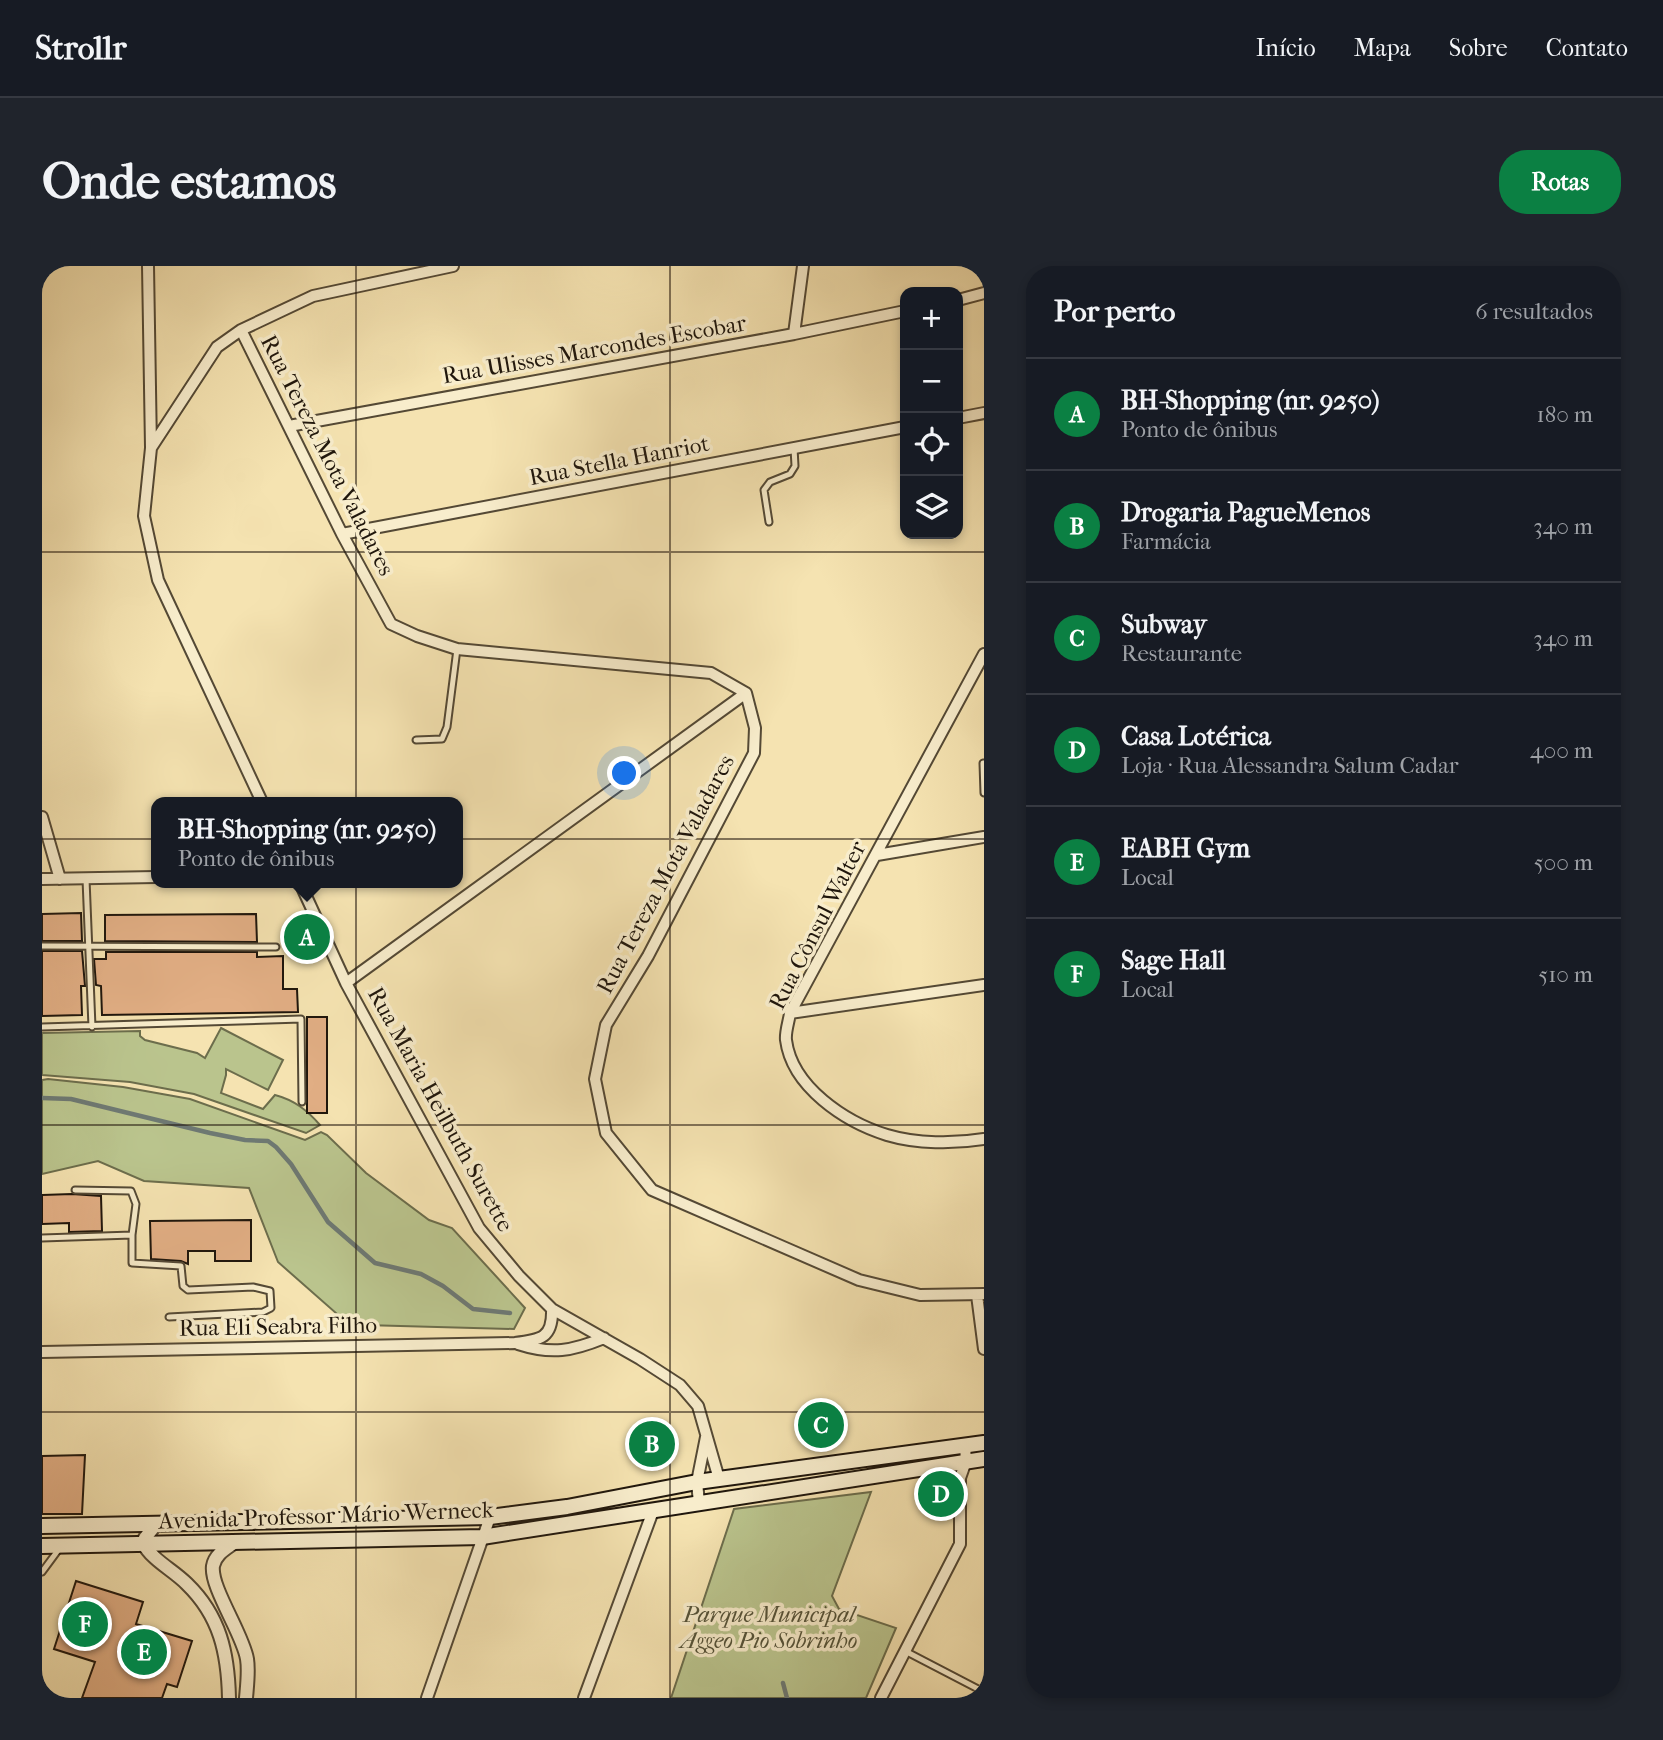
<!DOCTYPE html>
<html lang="pt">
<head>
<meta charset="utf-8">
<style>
  :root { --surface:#171b24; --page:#20242c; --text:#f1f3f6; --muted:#9ea1a6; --line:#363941; --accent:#0b8043 }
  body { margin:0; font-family:"IM FELL French Canon",serif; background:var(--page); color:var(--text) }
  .controls { position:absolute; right:21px; top:21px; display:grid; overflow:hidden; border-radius:14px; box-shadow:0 4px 10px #0003 }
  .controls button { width:63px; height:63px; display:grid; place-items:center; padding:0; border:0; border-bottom:2px solid var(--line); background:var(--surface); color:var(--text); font:35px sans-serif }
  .you { position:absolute; left:583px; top:508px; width:24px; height:24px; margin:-18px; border:5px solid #fff; border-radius:50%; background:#1a73e8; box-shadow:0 0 0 10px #1a73e833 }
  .badge { display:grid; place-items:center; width:46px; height:46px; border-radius:50%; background:var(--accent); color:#fff; font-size:23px; font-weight:700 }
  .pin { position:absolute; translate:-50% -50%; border:4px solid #fff; box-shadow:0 2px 7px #0006 }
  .popup { position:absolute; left:109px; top:531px; width:312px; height:91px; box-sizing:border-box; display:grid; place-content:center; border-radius:14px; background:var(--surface); filter:drop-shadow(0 2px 5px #0005); font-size:23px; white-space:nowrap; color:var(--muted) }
  .popup b { font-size:26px; color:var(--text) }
  .popup::after { content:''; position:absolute; left:50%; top:100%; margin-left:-14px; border:14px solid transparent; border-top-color:var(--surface) }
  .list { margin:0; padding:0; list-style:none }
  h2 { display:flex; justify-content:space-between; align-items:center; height:91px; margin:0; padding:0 28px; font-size:30px }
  h2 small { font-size:23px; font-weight:400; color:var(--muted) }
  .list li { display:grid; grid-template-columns:46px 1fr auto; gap:21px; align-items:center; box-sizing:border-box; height:112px; padding:0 28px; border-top:2px solid var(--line) }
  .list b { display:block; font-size:26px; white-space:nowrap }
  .list p { margin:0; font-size:23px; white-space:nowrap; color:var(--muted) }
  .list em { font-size:23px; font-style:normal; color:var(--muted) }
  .icon { flex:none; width:38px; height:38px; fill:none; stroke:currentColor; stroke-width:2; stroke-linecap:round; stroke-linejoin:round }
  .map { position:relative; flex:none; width:942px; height:1432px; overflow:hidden; border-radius:28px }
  header { display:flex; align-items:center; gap:42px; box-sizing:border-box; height:98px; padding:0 35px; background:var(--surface); border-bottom:2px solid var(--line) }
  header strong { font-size:33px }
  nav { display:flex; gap:38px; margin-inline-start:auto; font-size:24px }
  .intro { display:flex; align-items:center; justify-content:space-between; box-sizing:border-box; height:168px; padding:0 42px }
  h1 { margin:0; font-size:49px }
  .button { padding:18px 32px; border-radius:28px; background:var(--accent); color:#fff; font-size:24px; font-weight:700 }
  main { display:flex; gap:42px; padding:0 42px }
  aside { flex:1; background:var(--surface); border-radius:28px; box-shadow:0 4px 10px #0003 }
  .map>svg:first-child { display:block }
  .green { fill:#bac48d; stroke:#6c6d4c; stroke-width:2 }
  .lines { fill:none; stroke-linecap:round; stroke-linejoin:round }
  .stream { stroke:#6e7973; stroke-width:4.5 }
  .building { fill:#e1ae84; stroke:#1f160c; stroke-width:2 }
  .service-casing { stroke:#544935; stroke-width:9 }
  .minor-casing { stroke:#544935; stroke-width:14 }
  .tertiary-casing { stroke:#544935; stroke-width:16 }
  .secondary-casing { stroke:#1f160c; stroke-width:18 }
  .service { stroke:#f8edcc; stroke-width:5 }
  .minor { stroke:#f8edcc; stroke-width:10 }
  .tertiary { stroke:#f8edcc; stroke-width:12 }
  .secondary { stroke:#f8edcc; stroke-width:14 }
  .grid { fill:none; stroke:#1f160c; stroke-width:2; stroke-opacity:0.55 }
  .labels { text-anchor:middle; stroke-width:7; stroke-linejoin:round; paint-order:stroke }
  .street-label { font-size:23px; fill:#1f160c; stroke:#f8edcc }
  .park-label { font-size:23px; font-style:italic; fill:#555339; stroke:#f8edcc }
</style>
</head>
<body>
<header>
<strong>Strollr</strong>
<nav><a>Início</a><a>Mapa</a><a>Sobre</a><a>Contato</a></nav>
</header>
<div class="intro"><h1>Onde estamos</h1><a class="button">Rotas</a></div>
<main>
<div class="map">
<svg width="942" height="1432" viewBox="0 0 942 1432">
  <rect width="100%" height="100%" fill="#f5e3b1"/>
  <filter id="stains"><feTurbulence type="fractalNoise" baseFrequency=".00286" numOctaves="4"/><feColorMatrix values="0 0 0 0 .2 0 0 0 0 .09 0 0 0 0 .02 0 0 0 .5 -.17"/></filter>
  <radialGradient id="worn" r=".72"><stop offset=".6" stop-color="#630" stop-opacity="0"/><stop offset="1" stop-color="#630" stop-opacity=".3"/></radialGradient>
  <path class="green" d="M179,762L241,794L226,824L184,803V809L179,827L221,843L233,829C252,834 265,844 278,859L264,867L152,828L88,816L0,809V767L98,765V770L103,774L155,787L163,792Z
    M6,813L81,821L148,833L263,874L279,866L285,869L324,907L387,954L410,962L483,1042L472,1063L322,1059L295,1048L236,996L207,922L102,915L56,895L0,908V814Z
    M829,1226L790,1330L797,1343L854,1362L824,1432H629L692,1243Z"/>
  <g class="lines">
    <path class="stream" d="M0,832L29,833L168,867L203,874L226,875L234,881L249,898L286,956L333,997L379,1008L401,1020L431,1043L468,1047
      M741,1417L745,1432"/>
  </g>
  <path class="building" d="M39,647L40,675H0V648Z
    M214,648L215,676L63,675V649Z
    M0,685H40L43,720H39L40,749L0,750Z
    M64,686H215V691L241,690V723H255L256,746L60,749L59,720L54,719L52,693H64Z
    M265,751H285V847H265Z
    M30,928L59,930L60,965L27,966V957L0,958V929Z
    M209,954V995H173V985H146V998L139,995L109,993L108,955Z
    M43,1189L40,1248H0V1190Z
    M34,1315L101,1336L94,1358L150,1375L135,1421L125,1418L120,1432H40L53,1396L12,1383Z"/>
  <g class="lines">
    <g class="service-casing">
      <path id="service" d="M727,256L722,224L728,216L748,208L753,200L752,182
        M374,474L400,473L405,461L415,383
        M941,497L942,527
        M44,613L50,761
        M0,680L234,681
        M0,761L259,753L260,836
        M90,969V997L139,1000L141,1020L146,1024L211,1021L228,1025L229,1042L221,1046L127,1051
        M0,972L90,969L94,938L89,925L33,924
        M0,1306L17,1283
        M863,1385L942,1426"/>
    </g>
    <g class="minor-casing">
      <path id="minor" d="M106,0L109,182
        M916,34L942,27
        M199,64L300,268L349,358L375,370L415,383L669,407L704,427L713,462L712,487L606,690L564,759L553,813L564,867L610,924L817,1014L878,1029L942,1028
        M752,68L761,0
        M916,152L942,147
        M247,160L752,68L863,45
        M300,268L863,161
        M942,388L748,747C747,755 743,766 744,774C750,821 803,856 845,869C875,878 912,878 942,873
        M220,536L116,314L102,250L109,182L175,81L199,64L271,30L411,0
        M0,551L18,613
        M835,589L942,571
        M0,613L114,611
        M258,617L304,717L437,962L477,1010L510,1043L598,1093L638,1119L656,1140L677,1213
        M304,717L704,427
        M748,747L942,719
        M935,1029L942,1083
        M476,1078C510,1089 530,1085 562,1072
        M0,1086L473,1077C499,1074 511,1072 510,1043
        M657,1237L655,1216L664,1171
        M385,1432L448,1251
        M542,1432L611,1245
        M839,1432L918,1278V1212L924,1195L923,1180"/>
    </g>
    <g class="tertiary-casing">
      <path id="tertiary" d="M115,1257L103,1272L101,1277C111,1295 130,1303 145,1318C178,1350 186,1387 187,1432
        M193,1276C185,1282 173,1288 171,1300C168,1321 201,1368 205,1393C207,1405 205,1420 204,1432"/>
    </g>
    <g class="secondary-casing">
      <path id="secondary" d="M0,1260L448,1251L525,1241L655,1216L942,1177
        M0,1280L440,1271L942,1193"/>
    </g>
    <use href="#service" class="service"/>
    <use href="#minor" class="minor"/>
    <use href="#tertiary" class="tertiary"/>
    <use href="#secondary" class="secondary"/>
  </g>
  <path class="grid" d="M314,0V1432M628,0V1432M0,286H942M0,573H942M0,859H942M0,1146H942"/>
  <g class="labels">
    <g class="street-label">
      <text transform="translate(552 83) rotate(-10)" y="8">Rua Ulisses Marcondes Escobar</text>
      <text transform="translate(286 189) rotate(63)" y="8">Rua Tereza Mota Valadares</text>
      <text transform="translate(577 194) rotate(-11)" y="8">Rua Stella Hanriot</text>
      <text transform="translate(623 608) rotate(-62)" y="8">Rua Tereza Mota Valadares</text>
      <text transform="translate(775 659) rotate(-63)" y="8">Rua Cônsul Walter</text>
      <text transform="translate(399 843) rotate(61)" y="8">Rua Maria Heilbuth Surette</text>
      <text transform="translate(236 1060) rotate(-1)" y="8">Rua Eli Seabra Filho</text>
      <text transform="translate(284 1249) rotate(-2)" y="8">Avenida Professor Mário Werneck</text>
    </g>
    <g class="park-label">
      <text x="727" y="1356">Parque Municipal<tspan x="727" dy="26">Aggeo Pio Sobrinho</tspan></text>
    </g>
  </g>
  <rect width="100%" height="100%" filter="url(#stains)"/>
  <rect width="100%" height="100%" fill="url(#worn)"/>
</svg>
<div class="controls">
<button>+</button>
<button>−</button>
<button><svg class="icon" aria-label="locate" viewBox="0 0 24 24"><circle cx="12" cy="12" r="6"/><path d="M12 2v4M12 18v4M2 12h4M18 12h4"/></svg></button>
<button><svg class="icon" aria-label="layers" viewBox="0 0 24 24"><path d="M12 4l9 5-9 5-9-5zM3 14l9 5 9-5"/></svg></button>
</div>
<div class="you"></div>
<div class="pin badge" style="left:265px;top:671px">A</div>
<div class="popup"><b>BH-Shopping (nr. 9250)</b>Ponto de ônibus</div>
<div class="pin badge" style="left:610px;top:1178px">B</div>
<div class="pin badge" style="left:779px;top:1159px">C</div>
<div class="pin badge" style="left:899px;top:1228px">D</div>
<div class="pin badge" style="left:102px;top:1386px">E</div>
<div class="pin badge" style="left:43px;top:1358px">F</div>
</div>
<aside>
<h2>Por perto<small>6 resultados</small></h2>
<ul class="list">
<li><span class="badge">A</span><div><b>BH-Shopping (nr. 9250)</b><p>Ponto de ônibus</p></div><em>180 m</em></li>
<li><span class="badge">B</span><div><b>Drogaria PagueMenos</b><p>Farmácia</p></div><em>340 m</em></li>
<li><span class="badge">C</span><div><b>Subway</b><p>Restaurante</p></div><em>340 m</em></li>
<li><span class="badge">D</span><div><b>Casa Lotérica</b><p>Loja · Rua Alessandra Salum Cadar</p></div><em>400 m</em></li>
<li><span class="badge">E</span><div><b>EABH Gym</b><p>Local</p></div><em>500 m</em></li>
<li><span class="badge">F</span><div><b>Sage Hall</b><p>Local</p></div><em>510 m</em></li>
</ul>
</aside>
</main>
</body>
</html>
